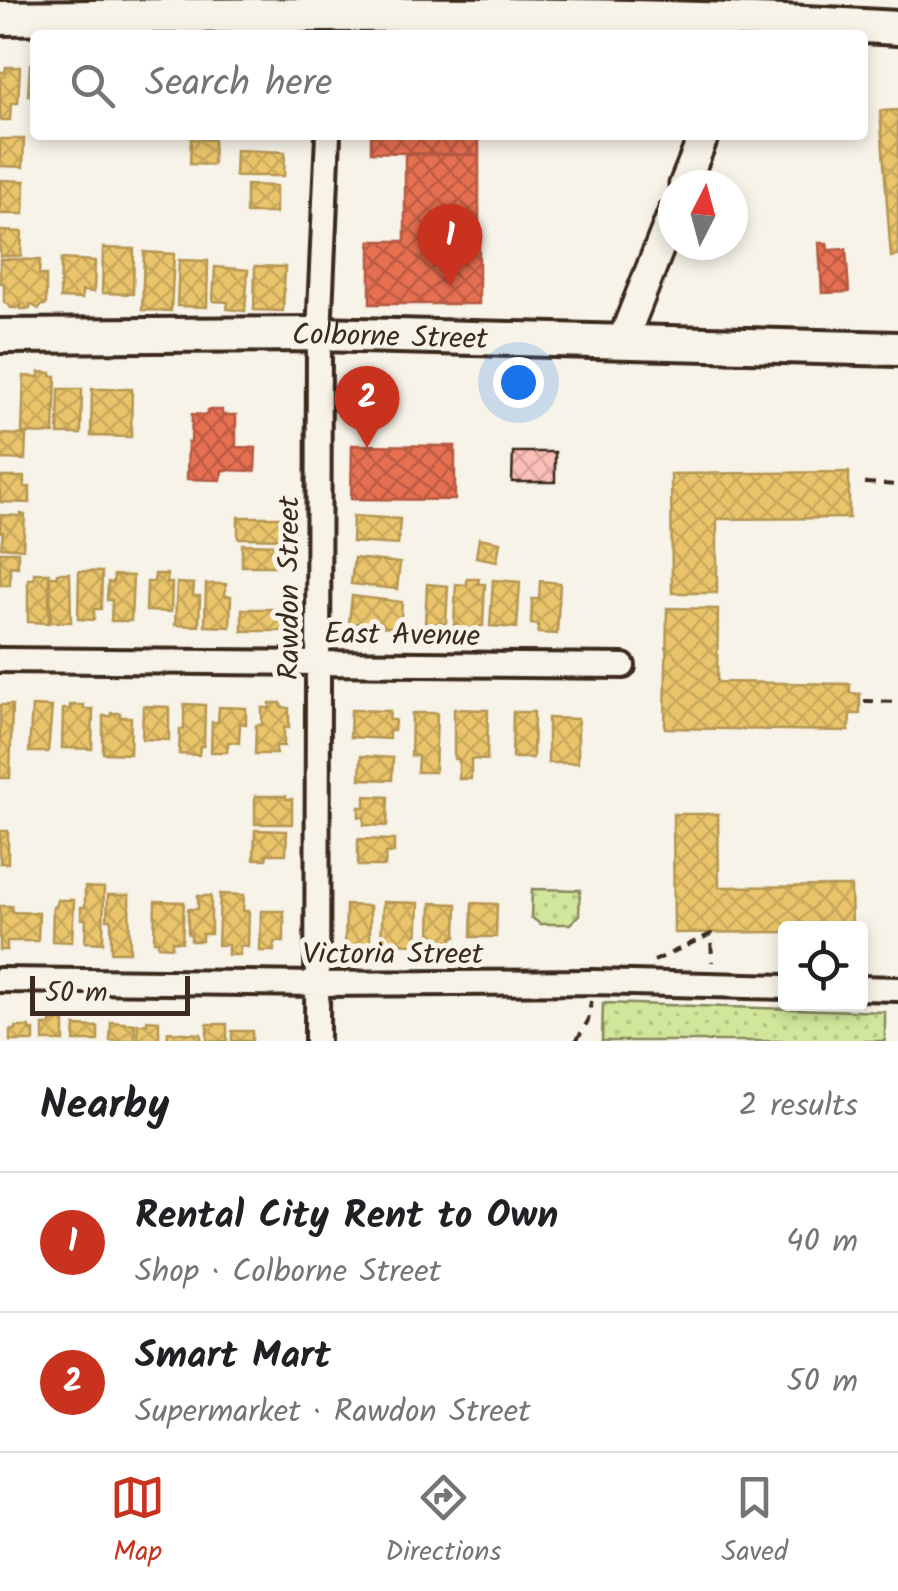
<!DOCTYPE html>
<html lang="en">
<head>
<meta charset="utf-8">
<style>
  :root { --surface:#fff; --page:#f2f2f2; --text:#202124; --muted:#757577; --line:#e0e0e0; --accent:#c8321e }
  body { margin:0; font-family:Kalam,sans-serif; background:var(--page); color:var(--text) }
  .controls { position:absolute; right:30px; bottom:30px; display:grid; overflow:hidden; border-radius:10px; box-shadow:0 5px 15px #0003 }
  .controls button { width:90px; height:90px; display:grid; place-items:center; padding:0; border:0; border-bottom:2px solid var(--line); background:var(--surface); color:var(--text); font:50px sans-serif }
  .compass { position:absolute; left:658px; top:170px; width:90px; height:90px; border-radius:50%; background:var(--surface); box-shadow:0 5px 15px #0003; rotate:6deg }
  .scale { position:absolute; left:30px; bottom:25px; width:160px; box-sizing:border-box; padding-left:10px; border:5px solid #3b2a1e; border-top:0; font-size:28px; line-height:35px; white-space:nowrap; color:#3b2a1e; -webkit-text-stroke:8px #f7f3e8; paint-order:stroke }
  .you { position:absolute; left:518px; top:382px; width:35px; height:35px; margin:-25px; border:8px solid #fff; border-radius:50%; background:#1a73e8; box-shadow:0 0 0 15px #1a73e833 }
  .badge { display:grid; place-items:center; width:65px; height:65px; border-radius:50%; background:var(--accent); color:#fff; font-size:32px; font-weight:700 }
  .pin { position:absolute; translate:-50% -82px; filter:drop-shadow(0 2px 5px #0008) }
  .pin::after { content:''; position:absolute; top:52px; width:35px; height:30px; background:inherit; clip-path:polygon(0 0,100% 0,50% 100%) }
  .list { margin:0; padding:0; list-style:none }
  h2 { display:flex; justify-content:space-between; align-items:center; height:130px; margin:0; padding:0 40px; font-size:42px }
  h2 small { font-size:32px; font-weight:400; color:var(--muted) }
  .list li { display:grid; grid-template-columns:65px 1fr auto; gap:30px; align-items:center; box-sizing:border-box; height:140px; padding:0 40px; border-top:2px solid var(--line) }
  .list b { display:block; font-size:38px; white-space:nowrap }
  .list p { margin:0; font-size:32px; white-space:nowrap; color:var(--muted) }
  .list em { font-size:32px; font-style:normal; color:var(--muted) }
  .icon { flex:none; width:55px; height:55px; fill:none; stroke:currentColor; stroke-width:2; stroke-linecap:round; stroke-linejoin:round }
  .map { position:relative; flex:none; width:898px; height:1041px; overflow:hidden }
  .search { position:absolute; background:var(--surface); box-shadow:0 5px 15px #0003; left:30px; right:30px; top:30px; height:110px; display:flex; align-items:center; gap:25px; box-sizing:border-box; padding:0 35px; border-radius:10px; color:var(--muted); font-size:38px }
  .sheet { height:410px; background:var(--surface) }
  nav { display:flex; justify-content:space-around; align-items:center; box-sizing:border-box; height:140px; border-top:2px solid var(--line); background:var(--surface); font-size:28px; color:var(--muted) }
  nav a { display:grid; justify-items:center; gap:5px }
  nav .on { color:var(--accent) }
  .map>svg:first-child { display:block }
  .park { fill:url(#park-dots); stroke:#86885c; stroke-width:2.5 }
  .homes { fill:url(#homes-cross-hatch); stroke:#b59653; stroke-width:2.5 }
  .shops { fill:url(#shops-cross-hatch); stroke:#b35a42; stroke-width:2.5 }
  .building { fill:url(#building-cross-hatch); stroke:#3b2a1e; stroke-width:2.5 }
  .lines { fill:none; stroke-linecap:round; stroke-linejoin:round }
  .minor-casing { stroke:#3b2a1e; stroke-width:30 }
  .tertiary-casing { stroke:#3b2a1e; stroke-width:35 }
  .secondary-casing { stroke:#3b2a1e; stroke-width:40 }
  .path { stroke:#3b2a1e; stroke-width:4; stroke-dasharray:10 8; stroke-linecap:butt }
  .minor { stroke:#f7f3e8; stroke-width:22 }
  .tertiary { stroke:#f7f3e8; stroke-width:28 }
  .secondary { stroke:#f7f3e8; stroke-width:32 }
  .labels { text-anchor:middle; stroke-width:10; stroke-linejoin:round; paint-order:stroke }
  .street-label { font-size:30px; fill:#3b2a1e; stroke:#f7f3e8 }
</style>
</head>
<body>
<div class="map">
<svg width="898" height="1041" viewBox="0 0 898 1041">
  <defs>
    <pattern id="park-dots" width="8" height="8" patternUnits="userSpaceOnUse" patternTransform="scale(2.5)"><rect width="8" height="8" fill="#d1e69b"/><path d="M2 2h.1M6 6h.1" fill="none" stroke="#b4c585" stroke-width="1.8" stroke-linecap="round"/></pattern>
    <pattern id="homes-cross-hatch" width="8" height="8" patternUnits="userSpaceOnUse" patternTransform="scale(2.5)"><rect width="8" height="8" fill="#e9c46a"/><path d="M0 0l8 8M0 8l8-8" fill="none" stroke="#c9a95b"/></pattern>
    <pattern id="shops-cross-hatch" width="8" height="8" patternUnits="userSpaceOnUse" patternTransform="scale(2.5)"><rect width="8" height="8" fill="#e76f51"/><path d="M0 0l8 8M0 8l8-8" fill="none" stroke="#bc5b43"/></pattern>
    <pattern id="building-cross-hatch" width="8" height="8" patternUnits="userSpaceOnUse" patternTransform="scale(2.5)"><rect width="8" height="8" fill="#fbbfb9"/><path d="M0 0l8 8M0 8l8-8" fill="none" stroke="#d8a49f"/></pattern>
  </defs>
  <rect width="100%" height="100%" fill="#f7f3e8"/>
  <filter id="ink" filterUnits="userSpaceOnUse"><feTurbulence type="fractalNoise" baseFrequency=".01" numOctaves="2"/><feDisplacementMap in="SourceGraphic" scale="20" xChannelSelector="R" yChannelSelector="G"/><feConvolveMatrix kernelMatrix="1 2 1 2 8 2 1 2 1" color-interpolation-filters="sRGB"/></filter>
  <g filter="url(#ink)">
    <path class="park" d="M532,889L580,890L579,915L570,924H540L531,917Z
      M603,1003L885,1012V1041H602Z"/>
    <path class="homes" d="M30,64H35V95H28Z
      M6,67H20L18,103H11L10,120H0V72H5Z
      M898,110V256L891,257L880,111Z
      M0,139H24L23,167L0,166Z
      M191,139L214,140L213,165L190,164Z
      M236,150L285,152L284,176H235Z
      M0,180L25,181L24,214H0Z
      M246,185L276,186V213H246Z
      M0,231L22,232L21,256H0Z
      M103,248L134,249L133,294L102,293Z
      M144,252L174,254L171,311L142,310Z
      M0,259L40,260L39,275H46V305H42L39,309L30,304V309H21V305L17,308H11L8,304L4,303V283H0Z
      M61,259L95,261L94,292L82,291V299L60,298Z
      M179,260L208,261L207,307L177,306Z
      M255,266L285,267L283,311L254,310Z
      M215,267L248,270L245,311L227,309L228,302L213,301Z
      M39,372L51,373V376H56L54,434L22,433L24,376L39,377Z
      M59,389H82L81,434H58Z
      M92,389H132L131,437L91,436Z
      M0,434L26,435L25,460L2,459Z
      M849,472V518L717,519V593H672L671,474Z
      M0,477H24V487H30V503L0,502Z
      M21,514L25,515L23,549L1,547L3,532H0V515L21,516Z
      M353,516L400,519L398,545L352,542Z
      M238,517H288V539L238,538Z
      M479,538L500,542L497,561L476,557Z
      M242,544L289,545V566H242Z
      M0,552H18V567L10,566V585H0Z
      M354,558L400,563L397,589L351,584Z
      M79,571L102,572L101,609H94V620L78,619Z
      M34,573H49V623L28,622V579H34Z
      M57,573H70L71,622H51L50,576H57Z
      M155,574H167V583H172L171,612L146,611L147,582H154Z
      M114,575L133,576L131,621H111L112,600H107L108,582L113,583Z
      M467,579H479L478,584H485L483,626H480L479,632L457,631L458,625H454L456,584L467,585Z
      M493,580L520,582L517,628L490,626Z
      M540,581L560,583L557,634L538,633V625L531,624L532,599H539Z
      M177,583L194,584L193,596H200L199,626L175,625Z
      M206,584H226L225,596H231L230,627L205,626Z
      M427,584L448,586L446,624L425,623Z
      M352,596L402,602L400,628L349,623Z
      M667,608L718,609L717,682L850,684V693L860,694V714H850L849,731L665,728Z
      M242,609H289V631H242Z
      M270,703H281V707L289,708V728H284V746H276V754H255L256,725H262V708H270Z
      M184,704L205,705L204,746H200L199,755L179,754L180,729H184Z
      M0,705H12L10,778H0Z
      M70,705H84V709H93L92,749L62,748L63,709H70Z
      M32,706L52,707L48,752H29Z
      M143,706L169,707V740L142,739Z
      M219,707L246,708V724L240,723L239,743L228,742L227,752H211L212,722H218Z
      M454,709L488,710L487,760L471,759V779H459V759H454Z
      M351,710L390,711L389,720H395L394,731H389V739L350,737Z
      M513,712H534L533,758H512Z
      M111,713H120V717H131L130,754L103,753V716H111Z
      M412,713H437L435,772H417L418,756H411Z
      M548,718L578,719V763H548Z
      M361,756L393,758L392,780L360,779Z
      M255,796H286V799H292V824H255Z
      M365,796L388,797L387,826L364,825V817H359V807H365Z
      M673,814H718L719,887L851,886L852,928H786V932L674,933Z
      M255,830L287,831L286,854H267L266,859H254Z
      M0,831H8V863H0Z
      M358,839L394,840V853H386L385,866H358Z
      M85,887L104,888L103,943L85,942L86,919H81V907H85Z
      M220,894L244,895L243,911H249L248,947L240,946V955H228V945H218Z
      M108,895H129L130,952H111V919H107Z
      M198,896H211V934H202V941H191V934H188V909H198Z
      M57,900H74L72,942L52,941L53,907H56Z
      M155,901L184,902L182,942L172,941V947L158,946V941H154Z
      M383,902L419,903L417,944L381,943Z
      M431,903L457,904L456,937H452V941H437L438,937L430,936Z
      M472,903L497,904L496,937H471Z
      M346,905L370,906V946H345Z
      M0,906H12V912L39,913L38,941H7V950H0Z
      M261,911H284V942H274V951H260Z
      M147,1020L159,1021V1041H138V1024H147Z
      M51,1021H64V1041H43V1025H51Z
      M111,1022L135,1024V1041H110Z
      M207,1024H227V1041H207Z
      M75,1026L98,1027V1041H74Z
      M16,1027H29V1030H34V1041H10V1030H16Z
      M232,1031H252V1041H232Z
      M168,1032L201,1034V1041H167Z"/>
    <path class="shops" d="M371,135H479V155L371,152Z
      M405,154L479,155V304H370V241H405Z
      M819,243H827L828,250L846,249L849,292L822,293Z
      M208,410H222V415H236V447L256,448L255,471L222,470L221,480L187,479L188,442H191L192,414L207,415Z
      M352,445L455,446V500L351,499Z"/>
    <path class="building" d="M513,452H555V482H512Z"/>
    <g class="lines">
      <g class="minor-casing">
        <path id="minor" d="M0,660L623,666
          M0,980L318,984L594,982L786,987
          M860,988L898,989
          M317,1041L319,334L328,135"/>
      </g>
      <g class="tertiary-casing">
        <path id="tertiary" d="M684,185L704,135
          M622,342L673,213"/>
      </g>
      <g class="secondary-casing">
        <g id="secondary">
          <path d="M0,18C299,14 599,10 898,28"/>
          <path id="s1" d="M0,336L319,334L898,349"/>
        </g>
      </g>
      <path class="path" d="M865,483L898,485
        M864,701L898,702
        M654,961L711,934L712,962
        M576,1041L588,1021L591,1001"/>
      <use href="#minor" class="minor"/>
      <use href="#tertiary" class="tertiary"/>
      <use href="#secondary" class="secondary"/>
    </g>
  </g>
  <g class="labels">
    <g class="street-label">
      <text dy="10" stroke="none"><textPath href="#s1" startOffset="390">Colborne Street</textPath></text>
      <text transform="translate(288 588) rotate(-90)" y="10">Rawdon Street</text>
      <text transform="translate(402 634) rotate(1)" y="10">East Avenue</text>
      <text x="393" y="963">Victoria Street</text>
    </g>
  </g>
</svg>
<div class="controls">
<button><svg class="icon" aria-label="locate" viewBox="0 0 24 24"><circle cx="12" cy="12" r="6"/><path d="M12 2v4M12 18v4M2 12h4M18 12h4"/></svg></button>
</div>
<svg class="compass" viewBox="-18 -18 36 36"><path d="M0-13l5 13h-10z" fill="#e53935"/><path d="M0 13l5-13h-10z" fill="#757577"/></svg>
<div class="scale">50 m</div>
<div class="you"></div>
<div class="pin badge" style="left:450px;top:286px">1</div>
<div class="pin badge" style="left:367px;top:448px">2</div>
<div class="search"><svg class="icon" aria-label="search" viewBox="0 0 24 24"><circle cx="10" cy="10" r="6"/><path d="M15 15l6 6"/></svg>Search here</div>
</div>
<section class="sheet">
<h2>Nearby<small>2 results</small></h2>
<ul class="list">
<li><span class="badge">1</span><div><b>Rental City Rent to Own</b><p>Shop · Colborne Street</p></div><em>40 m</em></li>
<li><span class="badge">2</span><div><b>Smart Mart</b><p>Supermarket · Rawdon Street</p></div><em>50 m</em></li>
</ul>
</section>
<nav>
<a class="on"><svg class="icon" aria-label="map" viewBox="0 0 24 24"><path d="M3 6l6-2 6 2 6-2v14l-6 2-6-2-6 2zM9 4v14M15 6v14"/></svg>Map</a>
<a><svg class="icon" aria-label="directions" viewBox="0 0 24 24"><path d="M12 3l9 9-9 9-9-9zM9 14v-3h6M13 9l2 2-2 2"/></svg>Directions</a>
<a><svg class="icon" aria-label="saved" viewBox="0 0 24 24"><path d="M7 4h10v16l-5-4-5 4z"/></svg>Saved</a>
</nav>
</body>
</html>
